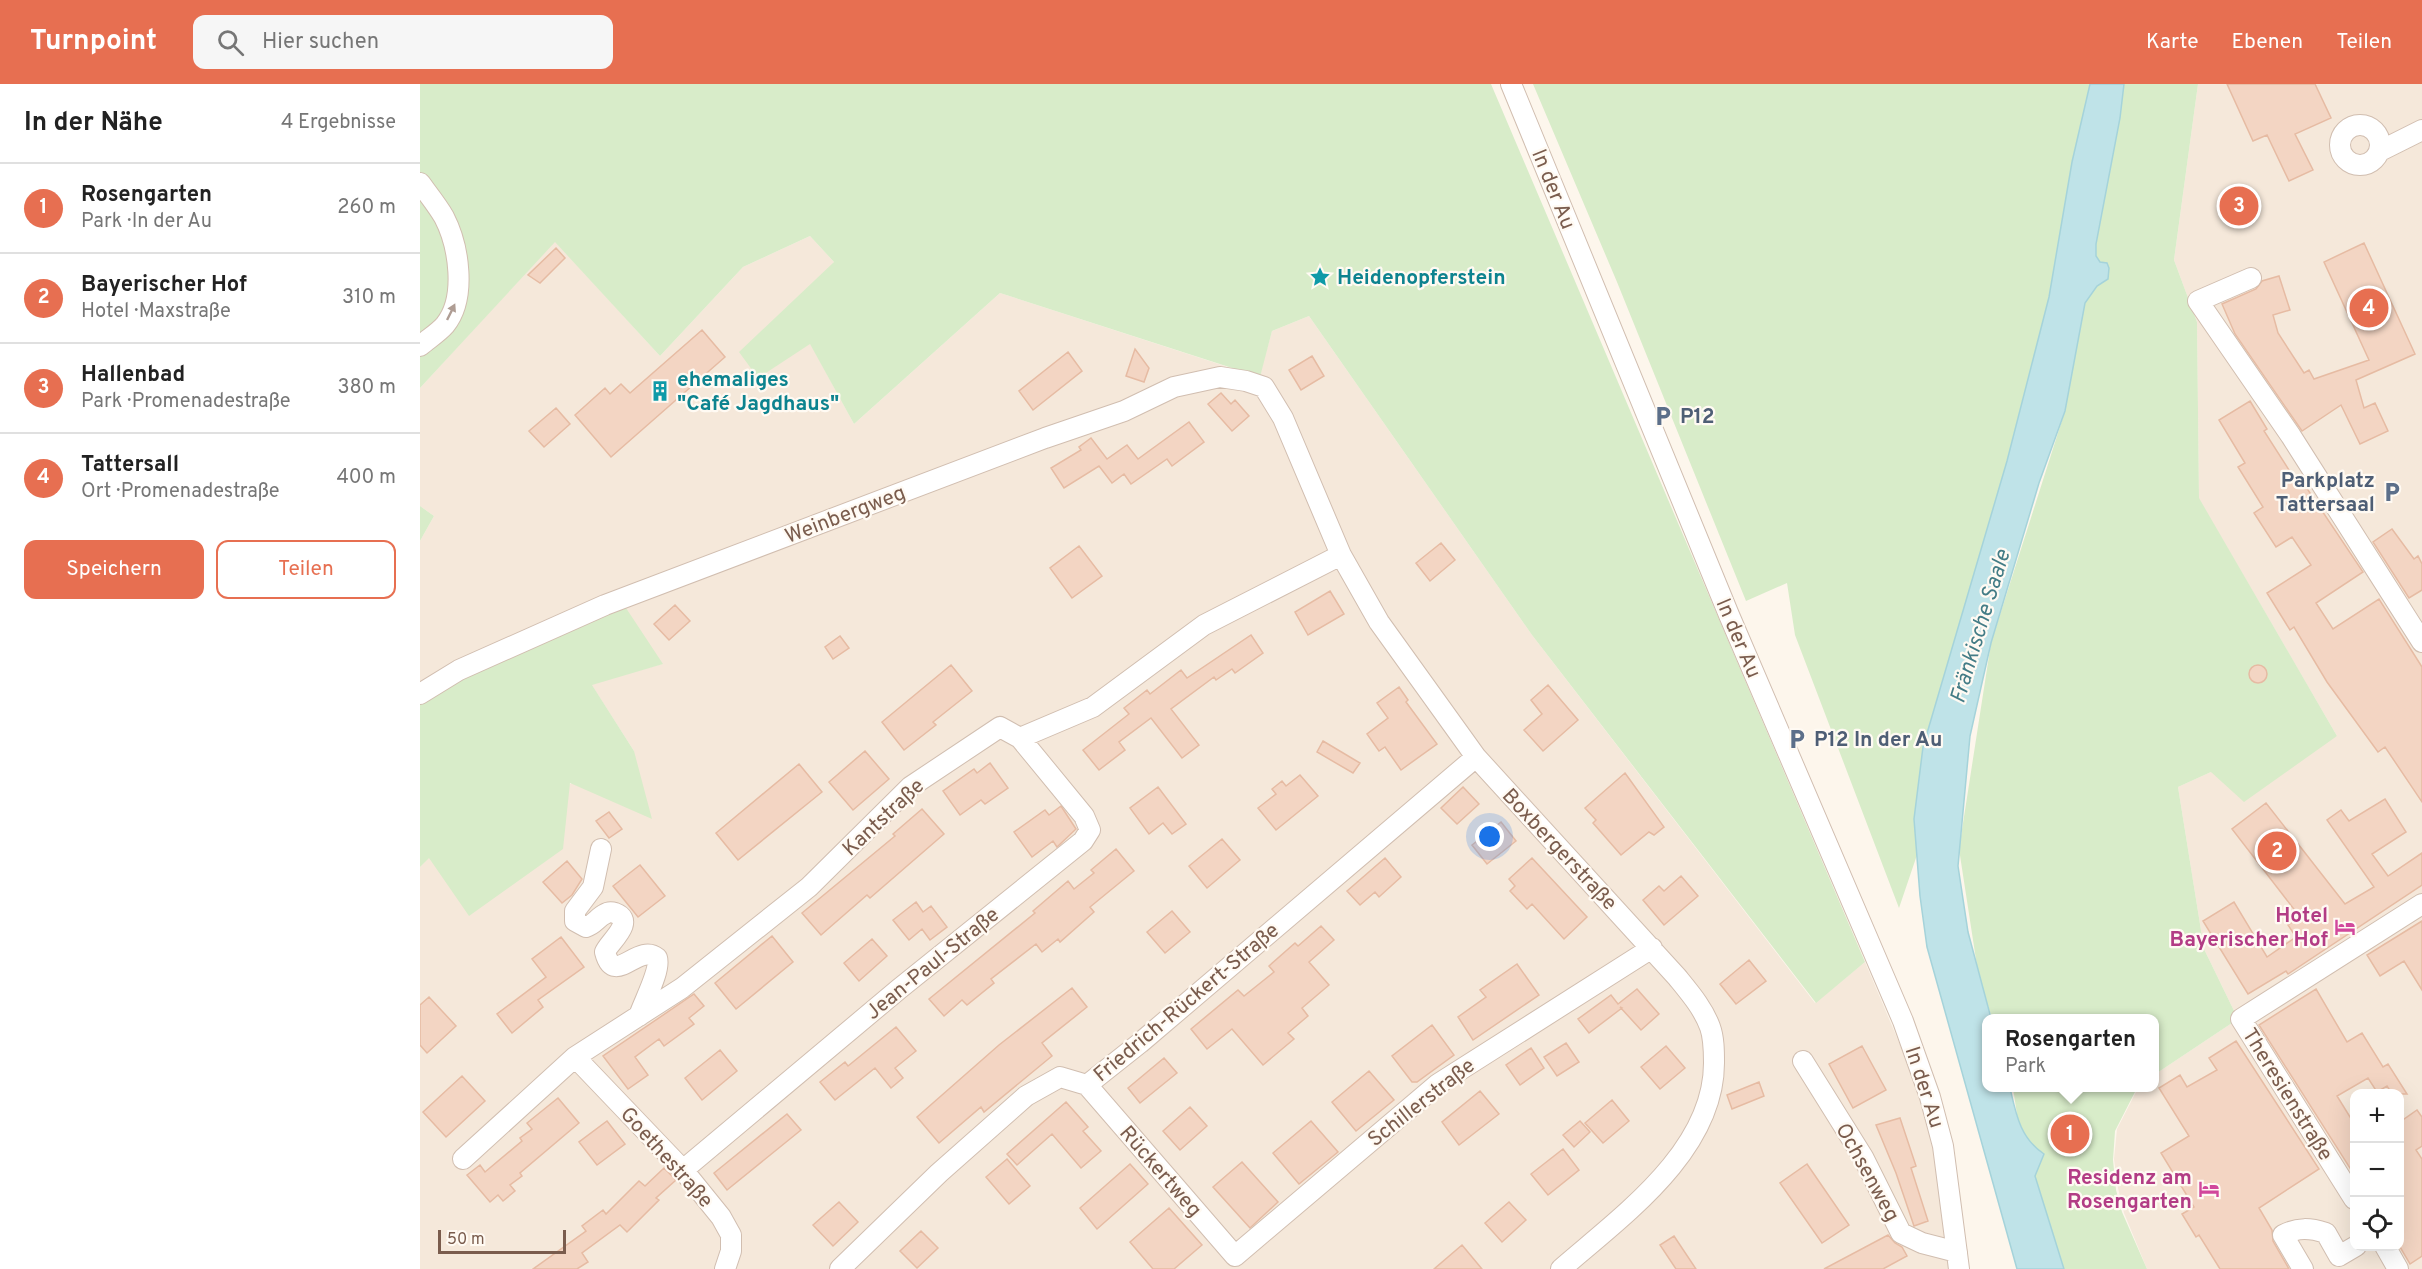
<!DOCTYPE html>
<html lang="de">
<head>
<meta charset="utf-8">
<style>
  :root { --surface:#fff; --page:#f6f6f6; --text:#222; --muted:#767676; --line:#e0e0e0; --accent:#e76f51 }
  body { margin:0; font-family:Overpass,sans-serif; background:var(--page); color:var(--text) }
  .controls { position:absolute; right:18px; bottom:18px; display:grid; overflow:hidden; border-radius:12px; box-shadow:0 6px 24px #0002 }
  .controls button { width:54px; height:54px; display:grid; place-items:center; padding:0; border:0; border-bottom:2px solid var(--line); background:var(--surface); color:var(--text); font:30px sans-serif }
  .scale { position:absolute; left:18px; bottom:15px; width:128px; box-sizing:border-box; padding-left:6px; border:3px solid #7a5c4d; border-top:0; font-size:16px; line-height:21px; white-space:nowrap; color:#7a5c4d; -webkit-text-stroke:4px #fffaf3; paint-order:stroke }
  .you { position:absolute; left:1070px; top:753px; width:21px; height:21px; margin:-15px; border:4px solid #fff; border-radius:50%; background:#1a73e8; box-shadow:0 0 0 9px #1a73e833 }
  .badge { display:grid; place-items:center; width:39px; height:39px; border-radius:50%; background:var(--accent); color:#fff; font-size:20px; font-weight:700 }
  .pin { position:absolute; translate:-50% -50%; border:3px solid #fff; box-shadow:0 2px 6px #0006 }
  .popup { position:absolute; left:1562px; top:930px; width:177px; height:78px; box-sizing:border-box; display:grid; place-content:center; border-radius:12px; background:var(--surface); filter:drop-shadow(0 2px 4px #0005); font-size:20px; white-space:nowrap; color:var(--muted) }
  .popup b { font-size:22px; color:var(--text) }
  .popup::after { content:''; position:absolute; left:50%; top:100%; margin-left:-12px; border:12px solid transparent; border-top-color:var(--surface) }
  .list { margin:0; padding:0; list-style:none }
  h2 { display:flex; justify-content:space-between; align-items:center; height:78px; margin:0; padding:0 24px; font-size:26px }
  h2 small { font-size:20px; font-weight:400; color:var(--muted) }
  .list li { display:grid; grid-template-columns:39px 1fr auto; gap:18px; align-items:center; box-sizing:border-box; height:90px; padding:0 24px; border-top:2px solid var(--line) }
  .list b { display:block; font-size:22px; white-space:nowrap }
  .list p { margin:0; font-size:20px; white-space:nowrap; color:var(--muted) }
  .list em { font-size:20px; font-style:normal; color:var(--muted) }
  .actions { display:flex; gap:12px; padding:18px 24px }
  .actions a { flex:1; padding:14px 0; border:2px solid var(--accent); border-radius:12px; text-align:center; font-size:21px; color:var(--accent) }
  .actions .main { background:var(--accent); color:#fff }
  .icon { flex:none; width:33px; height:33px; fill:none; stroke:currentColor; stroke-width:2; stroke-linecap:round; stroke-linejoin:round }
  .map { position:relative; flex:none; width:2002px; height:1185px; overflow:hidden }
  header { display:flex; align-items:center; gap:36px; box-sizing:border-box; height:84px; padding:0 30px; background:var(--accent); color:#fff }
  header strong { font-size:28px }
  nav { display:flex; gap:33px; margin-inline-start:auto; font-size:21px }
  .search { width:420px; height:54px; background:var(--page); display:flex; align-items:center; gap:15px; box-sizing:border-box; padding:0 21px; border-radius:12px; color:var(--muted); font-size:22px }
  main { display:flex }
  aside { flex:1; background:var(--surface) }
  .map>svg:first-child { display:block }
  .residential { fill:#f5e8da; fill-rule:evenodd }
  .green { fill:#d8ecc9 }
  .water { fill:#bfe3e8; stroke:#a5d3da; stroke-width:1.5 }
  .building { fill:#f3d5c3; stroke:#e6bba3; stroke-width:1.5 }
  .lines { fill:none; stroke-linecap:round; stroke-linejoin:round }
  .minor-casing { stroke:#d1beb0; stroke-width:22 }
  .minor { stroke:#fff; stroke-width:20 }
  .oneway { fill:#af9d94 }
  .labels { text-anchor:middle; stroke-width:4.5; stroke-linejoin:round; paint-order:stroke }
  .street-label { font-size:21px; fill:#7a5c4d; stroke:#fffaf3 }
  .culture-label { font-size:21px; font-weight:bold; fill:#0d838f; stroke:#fffaf3; text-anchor:start }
  .service-label { font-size:21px; font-weight:bold; fill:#4e5e75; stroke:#fffaf3; text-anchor:start }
  .hotel-label { font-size:21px; font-weight:bold; fill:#b23c85; stroke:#fffaf3; text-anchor:end }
  .water-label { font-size:22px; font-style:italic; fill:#437c86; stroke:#fffaf3 }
</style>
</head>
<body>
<header>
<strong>Turnpoint</strong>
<div class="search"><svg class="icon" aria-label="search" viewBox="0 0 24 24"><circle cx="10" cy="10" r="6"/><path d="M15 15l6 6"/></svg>Hier suchen</div>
<nav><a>Karte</a><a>Ebenen</a><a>Teilen</a></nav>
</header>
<main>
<aside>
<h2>In der Nähe<small>4 Ergebnisse</small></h2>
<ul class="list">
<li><span class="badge">1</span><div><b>Rosengarten</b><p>Park · In der Au</p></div><em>260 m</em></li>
<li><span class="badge">2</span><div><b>Bayerischer Hof</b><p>Hotel · Maxstraße</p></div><em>310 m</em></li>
<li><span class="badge">3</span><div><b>Hallenbad</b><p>Park · Promenadestraße</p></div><em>380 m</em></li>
<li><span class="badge">4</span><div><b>Tattersall</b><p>Ort · Promenadestraße</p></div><em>400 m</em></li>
</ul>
<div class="actions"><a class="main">Speichern</a><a>Teilen</a></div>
</aside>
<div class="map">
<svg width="2002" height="1185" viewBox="0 0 2002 1185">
  <rect width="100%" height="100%" fill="#fdf6ec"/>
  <path class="residential" d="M1778,0H2002V1185H1727L1704,1129L1698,1104L1694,1075L1697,1045L1718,1004H1734V991L1818,935L1784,865L1758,703L1791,688L1917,652L1779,415L1777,238L1754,176ZM1934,1010H1980V1162H1934Z
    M390,152L414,178L338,293L390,259L434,340L580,209L839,293L852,247L889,232L1112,551L1395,919L1445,878L1508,1027L1533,1185H0V783L9,773L214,667L171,600L242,580L0,604V457L14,432L0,422V304L135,157L240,272L323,183Z"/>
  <path class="green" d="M0,0H1071L1445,878L1396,919L1112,551L889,232L852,247L840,293L580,209L434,340L390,260L338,294L319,268L414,178L390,152L323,183L240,272L135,158L0,304Z
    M1113,0H1670L1652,78L1629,213L1587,377L1503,663L1494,735L1497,771L1479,824L1375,551L1367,499L1326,517L1197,198Z
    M1697,0H1778L1754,176L1777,238L1779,414L1917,652L1824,718L1791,688L1758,703L1784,865L1818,935L1734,991V934H1572L1559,895L1539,765L1571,559L1645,327Z
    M0,422L14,432L0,457Z
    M206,524L243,580L172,601L214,667L232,735L150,699L143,765L49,832L9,774L0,783V604Z
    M1593,1004H1717L1695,1047L1693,1076L1696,1106L1702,1128L1727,1185H1644L1615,1092L1614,1063L1607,1054L1598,1037Z"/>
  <path class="water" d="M1670,0H1704L1700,34L1676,160V172L1680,178L1687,179L1689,184L1688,195L1677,202L1665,219L1645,327L1619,399L1571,559L1550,652L1538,782L1548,848L1571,934H1566V1004H1590C1596,1030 1600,1054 1624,1070L1615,1092L1644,1185H1597L1507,863L1500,812L1494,735L1503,663L1587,377L1629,213L1652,78Z"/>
  <path class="building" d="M1807,0H1895L1911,34L1875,50L1893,86L1869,97L1847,51L1833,57Z
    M1944,159L1995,270L1936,296L1944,324L1955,319L1968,347L1940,360L1921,321L1882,347L1815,250L1802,220L1836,205L1842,197L1859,192L1870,226L1853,231L1858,249L1884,289L1889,286L1894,295L1949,276L1904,178Z
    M136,164L145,174L120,199L108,191Z
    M282,246L305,273L191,373L155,331L185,304L190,310L201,300L210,309Z
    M715,265L729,284L724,298L706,292Z
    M648,268L662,287L613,326L599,307Z
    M892,272L904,292L881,306L869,286Z
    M801,309L811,320L815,316L829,332L812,347L788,320Z
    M1830,317L1847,345L1844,347L1878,400L1882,397L1943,488L1896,519L1913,545L1959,515L2002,583V718L1965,663L1958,668L1907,598L1874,543L1870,546L1847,509L1891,481L1872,453L1856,463L1834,429L1843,423L1818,383L1825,379L1799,336Z
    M136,324L150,340L124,363L109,347Z
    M769,338L784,358L752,382L747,375L711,400L704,390L692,399L679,382L644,404L631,384L661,366L659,363L671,354L687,375L707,361L718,375Z
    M1972,445L1994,475L1998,472L2002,480V506L1989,514L1953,458Z
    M1021,459L1035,476L1010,497L996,479Z
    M659,462L682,492L652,514L630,484Z
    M910,507L924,530L888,551L875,528Z
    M255,521L270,537L249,556L234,540Z
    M831,551L843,569L815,589L812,585L796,596L794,593L751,625L779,661L762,674L731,634L699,658L705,666L679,686L663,666L709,630L704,624L727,606L730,610L761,586L767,594Z
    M420,552L429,564L413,575L405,563Z
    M1829 590a9 9 0 1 1 18 0a9 9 0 1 1-18 0Z
    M531,581L552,607L513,638L516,641L484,666L462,638Z
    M1128,601L1158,636L1123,667L1104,646L1122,630L1111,616Z
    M979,603L988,616L986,618L1017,660L981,686L965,663L959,667L947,650L968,634L957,619Z
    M903,657L940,679L933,689L897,668Z
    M445,667L469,695L433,726L409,698Z
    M570,679L588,704L565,720L561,716L540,731L523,707L554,685L557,689Z
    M379,680L402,708L318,776L296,749Z
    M1205,689L1244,743L1234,751L1229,748L1201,771L1173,739L1176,736L1165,724Z
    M880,691L898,712L856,746L838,724L856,710L852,705L862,697L866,702Z
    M738,703L766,740L752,750L743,739L729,750L710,724Z
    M1043,703L1059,720L1037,740L1021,724Z
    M1965,715L1986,748L1952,770L1968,792L2002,769V801L1868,890L1866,887L1828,910L1783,837L1814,818L1847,873L1876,853L1868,841L1880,833L1812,745L1846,719L1925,820L1954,803L1907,736L1921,726L1929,737Z
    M641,722L656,745L637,763L633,757L612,773L594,748L625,726L629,731Z
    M502,725L524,750L450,814L447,811L401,851L382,829L475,752L473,750Z
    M189,728L202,745L189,754L176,737Z
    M1081,738L1096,757L1067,780L1052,761Z
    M802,755L820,776L787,804L769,782Z
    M696,765L714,787L670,823L674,828L640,858L638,855L622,868L616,860L571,895L574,899L547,921L542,916L524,932L509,915L615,829L613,827L648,797L654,805L674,789L671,786Z
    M965,774L981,793L959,813L955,808L940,821L927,807Z
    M1112,774L1167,833L1144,855L1112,820L1107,825L1090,807L1095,802L1089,795Z
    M147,777L162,795L152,811L142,819L123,798Z
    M220,781L245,812L218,833L193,802Z
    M1261,792L1278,812L1244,841L1223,816L1239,802L1244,807Z
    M496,818L503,828L511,822L527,843L510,856L502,845L489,856L473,836Z
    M752,827L770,848L745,869L727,848Z
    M2002,837V906L1984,877L1960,892L1947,871Z
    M901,842L914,856L889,878L909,901L882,924L888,932L868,949L874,955L843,981L812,945L787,965L771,945L818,906L824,912L854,888L849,882L875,859L878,862Z
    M352,852L373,878L316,925L295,899Z
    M141,853L164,883L118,916L123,923L92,949L77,930L126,893L112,875Z
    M452,855L467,872L439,897L424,879Z
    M1329,876L1346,897L1316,920L1300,900Z
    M1097,880L1119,911L1053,956L1038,933L1066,913L1060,906Z
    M652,904L667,923L622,959L632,972L564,1028L561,1023L519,1059L497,1033L579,961Z
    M1217,905L1239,930L1221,946L1200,923L1202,924L1169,949L1158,935L1191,911L1198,920Z
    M1896,905L1927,958L1942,949L1963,983L1968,980L1987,1010H1972L1967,1002L1957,1008L1948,994L1917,1012L1935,1041V1092L1839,941Z
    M274,910L284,922L269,934L274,940L244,962L239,955L215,973L228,991L208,1005L183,972Z
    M9,913L36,942L7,969L0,961V921Z
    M1012,941L1034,971L997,998H992L972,972Z
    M476,943L496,967L475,984L483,994L471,1004L455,984L415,1016L400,998L425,978L428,982Z
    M1816,957L1899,1085L1839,1124L1852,1146L1853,1157L1869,1185H1800L1779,1151L1776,1153L1762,1130L1774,1123L1741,1069L1769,1052L1739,1004L1760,991L1767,1003L1797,986L1789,974Z
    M1146,959L1159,978L1137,992L1124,973Z
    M1246,962L1265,984L1240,1005L1221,983Z
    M1442,962L1466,1006L1433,1024L1409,980Z
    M1111,964L1124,984L1100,1001L1086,981Z
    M300,966L317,987L282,1016L265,994Z
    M744,974L757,989L720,1019L708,1004Z
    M949,987L974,1016L936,1047L912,1018Z
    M42,992L65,1017L26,1053L3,1028Z
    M1339,998L1344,1012L1312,1025L1307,1011Z
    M1060,1007L1079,1030L1039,1061L1022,1038Z
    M138,1014L159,1039L100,1089L102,1092L90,1101L95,1107L83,1117L78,1111L70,1118L47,1091L60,1081L65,1088L102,1057L100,1054L112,1045L107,1039Z
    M1192,1016L1209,1037L1183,1059L1165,1039Z
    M646,1018L668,1043L663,1047L681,1067L661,1084L632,1050L597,1081L587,1070Z
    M770,1023L787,1042L760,1066L743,1047Z
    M1997,1026L2002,1033V1062L1996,1066L2002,1075V1172L1990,1180L1980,1163V1038Z
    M367,1030L381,1046L307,1106L294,1089Z
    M1480,1034L1496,1082L1491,1084L1508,1137L1494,1142L1476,1089L1456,1041Z
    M187,1037L205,1060L177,1081L159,1058Z
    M891,1037L918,1068L879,1100L853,1069Z
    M1160,1037L1170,1048L1154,1063L1143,1051Z
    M1143,1065L1159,1086L1128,1111L1111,1090Z
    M587,1075L610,1102L589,1120L566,1093Z
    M822,1078L858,1118L830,1144L793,1103Z
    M710,1080L728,1100L677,1145L660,1124Z
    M1387,1080L1429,1141L1402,1159L1360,1099Z
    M244,1084L256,1096L236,1114L239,1116L207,1148L200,1141L162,1169L168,1178L157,1185H113L166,1147L162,1142L183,1126L186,1130L219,1097L225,1102Z
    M419,1118L438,1138L413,1162L393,1141Z
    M1089,1118L1106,1136L1082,1158L1065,1139Z
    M749,1124L782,1161L754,1185H733L710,1158Z
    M501,1147L518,1164L497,1184L480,1167Z
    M1468,1151L1475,1159L1482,1163L1487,1172L1463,1185H1404Z
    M1254,1152L1276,1185H1256L1240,1161Z
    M1042,1161L1062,1185H1014Z"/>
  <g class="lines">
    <g class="minor-casing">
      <path id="minor" d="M1091,0L1309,531L1483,937L1510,1013L1523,1062L1539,1185
        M1920 61a20 20 0 1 1 40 0a20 20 0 1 1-40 0Z
        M1960,67L2002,46
        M0,99C8,110 17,121 24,133C39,162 47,214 25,241C18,249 8,255 0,262
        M1831,194L1778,217L1871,352L2002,558
        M0,610L39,586L185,521L625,354L704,327L754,303L800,293L826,297L844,303L863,334L921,471L959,538L1056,673L1257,893C1270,909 1283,924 1290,943C1294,954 1294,967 1294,979C1294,1067 1202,1132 1141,1185
        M181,765L173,803L155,827V837L166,843C174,841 178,833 185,830C188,828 192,828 195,829C217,837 188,859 185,868C194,904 218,858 237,874C241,886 224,917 219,932
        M155,973L263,1086L301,1133L311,1151V1167L305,1185
        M1383,977L1443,1073L1481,1149L1502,1159L1537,1168
        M667,1001L815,1172L1018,1000L1232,864
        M43,1075L155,973L262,904L389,803L490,703L580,643L600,654L673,623L784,541L921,471
        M263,1086L479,905L663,757L670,746L664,732L600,654
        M1934,1115L1821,935L2002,820
        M1965,1162L1978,1185
        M420,1185L519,1089L606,1012L640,993L667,1001L720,959L1056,673
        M1883,1185L1863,1151C1878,1143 1890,1144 1906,1149L1919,1172L1936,1162"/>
    </g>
    <use href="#minor" class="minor"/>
  </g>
  <defs><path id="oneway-solid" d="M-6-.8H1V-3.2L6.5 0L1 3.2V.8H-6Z" transform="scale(1.5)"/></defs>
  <use class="oneway" href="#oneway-solid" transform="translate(31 228) rotate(-64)"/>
  <defs>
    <g id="sight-bare" transform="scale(1.62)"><path d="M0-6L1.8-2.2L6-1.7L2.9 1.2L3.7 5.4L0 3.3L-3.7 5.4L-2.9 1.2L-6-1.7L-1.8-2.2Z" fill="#0f9aa8" stroke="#fffaf3" stroke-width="2.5" paint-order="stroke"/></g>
    <g id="building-bare" transform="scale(1.62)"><path d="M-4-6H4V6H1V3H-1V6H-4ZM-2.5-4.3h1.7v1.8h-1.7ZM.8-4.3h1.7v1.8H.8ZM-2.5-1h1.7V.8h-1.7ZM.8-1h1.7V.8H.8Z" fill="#0f9aa8" stroke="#fffaf3" stroke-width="2.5" paint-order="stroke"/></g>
    <g id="parking-bare" transform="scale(1.62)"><path d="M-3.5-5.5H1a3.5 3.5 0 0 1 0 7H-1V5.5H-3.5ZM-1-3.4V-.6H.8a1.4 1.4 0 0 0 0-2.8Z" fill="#5c6f8a" stroke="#fffaf3" stroke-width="2.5" paint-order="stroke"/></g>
    <g id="hotel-bare" transform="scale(1.62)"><path d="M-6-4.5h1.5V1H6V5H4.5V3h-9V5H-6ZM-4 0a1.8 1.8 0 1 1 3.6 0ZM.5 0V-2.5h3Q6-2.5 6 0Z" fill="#d1479c" stroke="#fffaf3" stroke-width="2.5" paint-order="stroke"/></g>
  </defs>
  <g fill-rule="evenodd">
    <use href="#sight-bare" x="900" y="193"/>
    <use href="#building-bare" x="240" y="307"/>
    <use href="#parking-bare" x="1243" y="332"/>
    <use href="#parking-bare" x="1972" y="408"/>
    <use href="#parking-bare" x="1377" y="655"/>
    <use href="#hotel-bare" x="1925" y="843"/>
    <use href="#hotel-bare" x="1789" y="1105"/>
  </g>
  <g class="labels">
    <g class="street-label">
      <text transform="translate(1134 105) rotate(68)" y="7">In der Au</text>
      <text transform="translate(425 430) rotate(-21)" y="7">Weinbergweg</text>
      <text transform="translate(1319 554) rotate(67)" y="7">In der Au</text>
      <text transform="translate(463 733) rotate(-43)" y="7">Kantstraße</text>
      <text transform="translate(1140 765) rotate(47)" y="7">Boxbergerstraße</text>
      <text transform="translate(512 879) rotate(-39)" y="7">Jean-Paul-Straße</text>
      <text transform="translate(766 918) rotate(-40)" y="7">Friedrich-Rückert-Straße</text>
      <text transform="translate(1505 1003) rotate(72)" y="7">In der Au</text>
      <text transform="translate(1868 1010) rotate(58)" y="7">Theresienstraße</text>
      <text transform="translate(1001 1018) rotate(-38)" y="7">Schillerstraße</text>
      <text transform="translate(247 1073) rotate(48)" y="7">Goethestraße</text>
      <text transform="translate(741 1087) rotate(49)" y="7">Rückertweg</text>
      <text transform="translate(1448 1088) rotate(61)" y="7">Ochsenweg</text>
    </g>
    <g class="culture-label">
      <text x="917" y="200">Heidenopferstein</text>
      <text x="257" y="302">ehemaliges<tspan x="257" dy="24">"Café Jagdhaus"</tspan></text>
    </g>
    <g class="service-label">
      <text x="1260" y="339">P12</text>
      <text x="1955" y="403" text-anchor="end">Parkplatz<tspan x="1955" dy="24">Tattersaal</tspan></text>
      <text x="1394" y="662">P12 In der Au</text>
    </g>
    <g class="hotel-label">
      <text x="1908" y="838">Hotel<tspan x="1908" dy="24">Bayerischer Hof</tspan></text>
      <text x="1772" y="1100">Residenz am<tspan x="1772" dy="24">Rosengarten</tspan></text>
    </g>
    <g class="water-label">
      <text transform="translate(1559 542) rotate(-73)" y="8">Fränkische Saale</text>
    </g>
  </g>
</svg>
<div class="controls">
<button>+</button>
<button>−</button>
<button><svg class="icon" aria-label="locate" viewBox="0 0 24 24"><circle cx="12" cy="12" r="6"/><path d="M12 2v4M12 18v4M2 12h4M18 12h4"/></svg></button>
</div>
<div class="scale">50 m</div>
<div class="you"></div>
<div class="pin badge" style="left:1650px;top:1050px">1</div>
<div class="popup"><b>Rosengarten</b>Park</div>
<div class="pin badge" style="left:1857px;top:767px">2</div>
<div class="pin badge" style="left:1819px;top:122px">3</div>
<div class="pin badge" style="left:1949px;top:224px">4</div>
</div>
</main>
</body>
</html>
